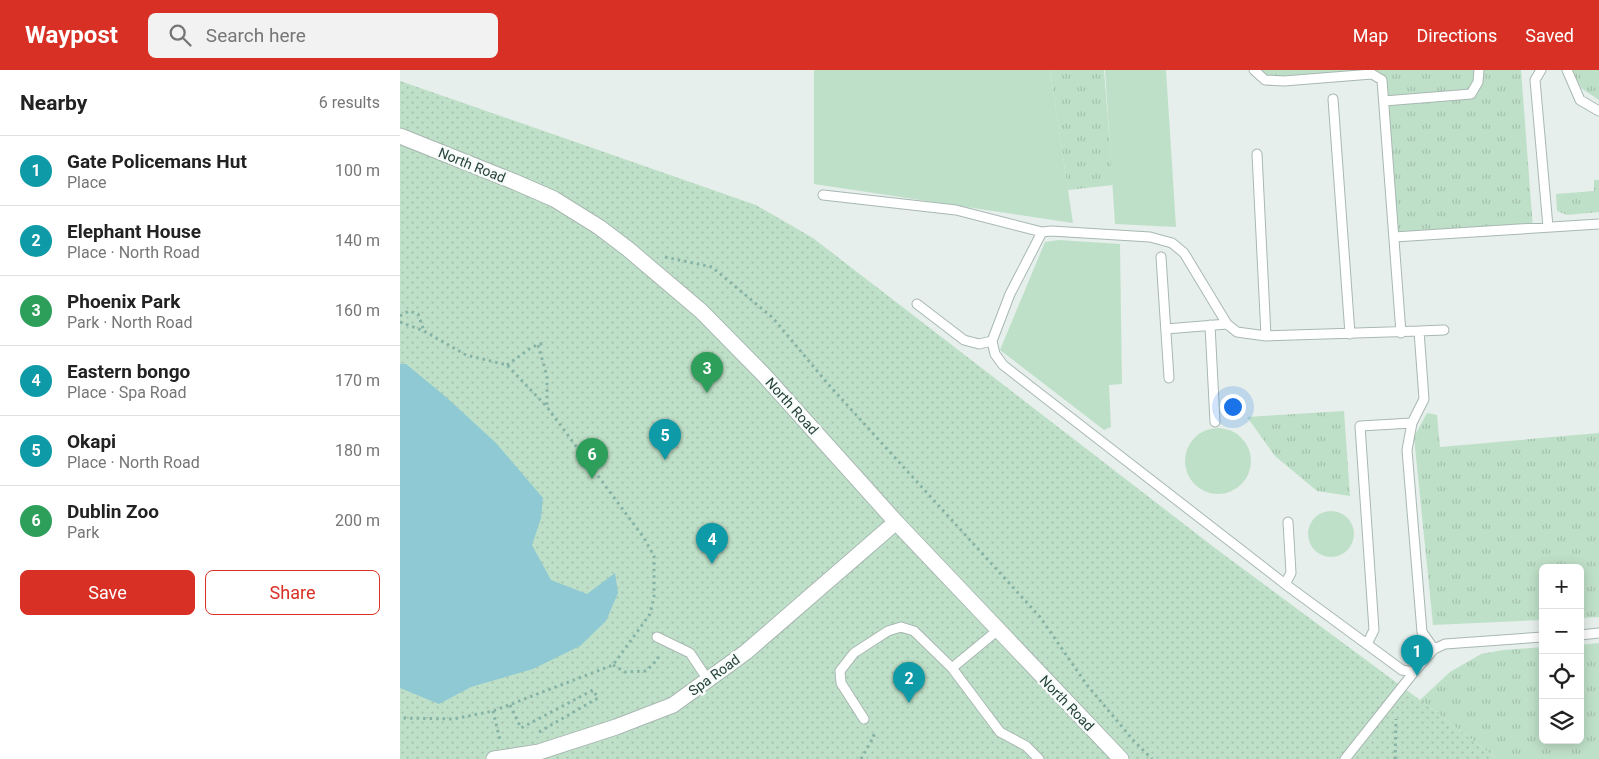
<!DOCTYPE html>
<html lang="en">
<head>
<meta charset="utf-8">
<style>
  :root { --surface:#fff; --page:#f2f2f2; --text:#222; --muted:#767676; --line:#e0e0e0; --accent:#d93025 }
  body { margin:0; font-family:Roboto,sans-serif; background:var(--page); color:var(--text) }
  .controls { position:absolute; right:15px; bottom:15px; display:grid; overflow:hidden; border-radius:8px; box-shadow:0 2px 12px #0003 }
  .controls button { width:45px; height:45px; display:grid; place-items:center; padding:0; border:0; border-bottom:1px solid var(--line); background:var(--surface); color:var(--text); font:25px sans-serif }
  .you { position:absolute; left:832px; top:336px; width:18px; height:18px; margin:-12px; border:4px solid #fff; border-radius:50%; background:#1a73e8; box-shadow:0 0 0 8px #1a73e833 }
  .badge { display:grid; place-items:center; width:32px; height:32px; border-radius:50%; background:var(--accent); color:#fff; font-size:16px; font-weight:700 }
  .pin { position:absolute; translate:-50% -41px; filter:drop-shadow(0 1px 2px #0008) }
  .pin::after { content:''; position:absolute; top:26px; width:18px; height:15px; background:inherit; clip-path:polygon(0 0,100% 0,50% 100%) }
  .list { margin:0; padding:0; list-style:none }
  h2 { display:flex; justify-content:space-between; align-items:center; height:65px; margin:0; padding:0 20px; font-size:21px }
  h2 small { font-size:16px; font-weight:400; color:var(--muted) }
  .list li { display:grid; grid-template-columns:32px 1fr auto; gap:15px; align-items:center; box-sizing:border-box; height:70px; padding:0 20px; border-top:1px solid var(--line) }
  .list b { display:block; font-size:19px; white-space:nowrap }
  .list p { margin:0; font-size:16px; white-space:nowrap; color:var(--muted) }
  .list em { font-size:16px; font-style:normal; color:var(--muted) }
  .actions { display:flex; gap:10px; padding:15px 20px }
  .actions a { flex:1; padding:11px 0; border:1px solid var(--accent); border-radius:8px; text-align:center; font-size:18px; color:var(--accent) }
  .actions .main { background:var(--accent); color:#fff }
  .icon { flex:none; width:28px; height:28px; fill:none; stroke:currentColor; stroke-width:2; stroke-linecap:round; stroke-linejoin:round }
  .map { position:relative; flex:none; width:1199px; height:689px; overflow:hidden }
  header { display:flex; align-items:center; gap:30px; box-sizing:border-box; height:70px; padding:0 25px; background:var(--accent); color:#fff }
  header strong { font-size:24px }
  nav { display:flex; gap:28px; margin-inline-start:auto; font-size:18px }
  .search { width:350px; height:45px; background:var(--page); display:flex; align-items:center; gap:12px; box-sizing:border-box; padding:0 18px; border-radius:8px; color:var(--muted); font-size:19px }
  main { display:flex }
  aside { flex:1; background:var(--surface) }
  .map>svg:first-child { display:block }
  .grass { fill:url(#grass-tufts) }
  .park { fill:url(#park-dots) }
  .pitch { fill:#bfe0c8 }
  .water { fill:#8ec9d4 }
  .lines { fill:none; stroke-linecap:round; stroke-linejoin:round }
  .lane-casing { stroke:#a8b8b2; stroke-width:11 }
  .street-casing { stroke:#a8b8b2; stroke-width:17 }
  .path { stroke:#86b3a5; stroke-width:3; stroke-dasharray:2.5 4; stroke-linecap:butt }
  .lane { stroke:#fff; stroke-width:9 }
  .street { stroke:#fff; stroke-width:15 }
  .labels { text-anchor:middle; stroke-width:5; stroke-linejoin:round; paint-order:stroke }
  .street-label { font-size:14px; fill:#24423a; stroke:#f7fbf9 }
</style>
</head>
<body>
<header>
<strong>Waypost</strong>
<div class="search"><svg class="icon" aria-label="search" viewBox="0 0 24 24"><circle cx="10" cy="10" r="6"/><path d="M15 15l6 6"/></svg>Search here</div>
<nav><a>Map</a><a>Directions</a><a>Saved</a></nav>
</header>
<main>
<aside>
<h2>Nearby<small>6 results</small></h2>
<ul class="list">
<li><span class="badge" style="background:#0f9aa8">1</span><div><b>Gate Policemans Hut</b><p>Place</p></div><em>100 m</em></li>
<li><span class="badge" style="background:#0f9aa8">2</span><div><b>Elephant House</b><p>Place · North Road</p></div><em>140 m</em></li>
<li><span class="badge" style="background:#2e9e5b">3</span><div><b>Phoenix Park</b><p>Park · North Road</p></div><em>160 m</em></li>
<li><span class="badge" style="background:#0f9aa8">4</span><div><b>Eastern bongo</b><p>Place · Spa Road</p></div><em>170 m</em></li>
<li><span class="badge" style="background:#0f9aa8">5</span><div><b>Okapi</b><p>Place · North Road</p></div><em>180 m</em></li>
<li><span class="badge" style="background:#2e9e5b">6</span><div><b>Dublin Zoo</b><p>Park</p></div><em>200 m</em></li>
</ul>
<div class="actions"><a class="main">Save</a><a>Share</a></div>
</aside>
<div class="map">
<svg width="1199" height="689" viewBox="0 0 1199 689">
  <defs>
    <pattern id="grass-tufts" width="24" height="20" patternUnits="userSpaceOnUse" patternTransform="scale(1.25)"><rect width="24" height="20" fill="#bfe0c8"/><path d="M3 7l-1-3M5 7V3M7 7l1-3M15 17l-1-3M17 17v-4M19 17l1-3" fill="none" stroke="#a4c1ad"/></pattern>
    <pattern id="park-dots" width="8" height="8" patternUnits="userSpaceOnUse" patternTransform="scale(1.25)"><rect width="8" height="8" fill="#bfe0c8"/><path d="M2 2h.1M6 6h.1" fill="none" stroke="#a4c1ad" stroke-width="1.8" stroke-linecap="round"/></pattern>
  </defs>
  <rect width="100%" height="100%" fill="#e6efeb"/>
  <path class="grass" d="M650,0H704L713,115L668,120Z
    M854,0H1121L1133,159L994,167L982,10L972,4L865,10Z
    M1172,0H1199V30L1181,18Z
    M1194,110H1199V142L1167,145L1157,141L1156,124L1194,121Z
    M944,341L950,426L917,421L875,386L847,347Z
    M1027,343L1037,345L1040,377L1199,363V547L1180,548V498H1143V550L1033,555L1014,367Z
    M1199,573V689H1097L1020,630L1050,602L1081,584L1104,580L1143,577V670H1180V575Z"/>
  <path class="park" d="M0,11L356,135L413,168L815,478L1020,630L1097,689H0Z"/>
  <path class="pitch" d="M414,0H650L673,153L414,114Z
    M705,0H766L776,157L715,154Z
    M659,170L720,174L722,314L709,315L711,357L704,360L600,280L645,172Z
    M785 391a33 33 0 1 1 66 0a33 33 0 1 1-66 0Z
    M908 464a23 23 0 1 1 46 0a23 23 0 1 1-46 0Z"/>
  <path class="water" d="M0,294H6L46,327L96,373L143,428L141,448L132,475L151,510L187,524L215,503L218,523L206,551L180,576L133,599L71,617L39,634L0,618Z"/>
  <g class="lines">
    <g class="lane-casing">
      <path id="lane" d="M854,0L865,10L884,11L972,4L982,10L1001,263
        M1141,0L1135,10L1148,157
        M1167,0L1180,30L1199,41
        M933,29L950,264
        M984,31L1071,24L1078,12L1079,0
        M857,84L866,266
        M423,125L556,140L642,162
        M994,167L1199,154
        M761,187L769,308
        M517,234L564,270L579,274L592,271
        M810,255L815,352
        M766,259L827,254
        M1019,261L1044,260
        M885,514L891,503L888,452
        M1180,565L1199,563
        M257,567L290,583L308,610
        M967,574L974,560L960,356L1012,353
        M1034,579L1022,562L1007,380L1012,353L1024,329L1019,261L866,266L837,262L827,254L784,183L772,173L750,167L651,161L642,162L610,224L592,271L595,284L603,295L885,514L1002,600L1014,602L1034,579L1045,574L1143,567
        M552,598L598,560
        M464,649L441,613L440,601L454,583L488,561L501,557L514,561L552,598L600,662L626,676L639,689
        M945,689L1014,602"/>
    </g>
    <g class="street-casing">
      <path id="street" d="M0,66L115,112L154,129L199,157L228,179L301,241L364,305L496,452L721,689
        M94,689L139,682L216,657L273,635L346,582L496,452"/>
    </g>
    <path class="path" d="M265,187L312,197L373,248L428,314L640,547L687,615L734,671L752,689
      M0,246L9,241L18,244L24,261
      M0,252L24,261L66,285L107,295L147,337L244,468L254,486V527L250,544L213,595L93,641L53,649L0,648
      M138,275L147,306V336
      M107,295L132,277L146,272
      M213,595L225,602L246,601L258,589V584
      M110,635L121,658L193,620L198,628L139,662
      M93,641L100,670
      M461,689L474,666L471,661
      M995,689L996,649"/>
    <use href="#lane" class="lane"/>
    <use href="#street" class="street"/>
  </g>
  <g class="labels">
    <g class="street-label">
      <text transform="translate(72 95) rotate(22)" y="5">North Road</text>
      <text transform="translate(392 336) rotate(48)" y="5">North Road</text>
      <text transform="translate(314 605) rotate(-36)" y="5">Spa Road</text>
      <text transform="translate(667 633) rotate(46)" y="5">North Road</text>
    </g>
  </g>
</svg>
<div class="controls">
<button>+</button>
<button>−</button>
<button><svg class="icon" aria-label="locate" viewBox="0 0 24 24"><circle cx="12" cy="12" r="6"/><path d="M12 2v4M12 18v4M2 12h4M18 12h4"/></svg></button>
<button><svg class="icon" aria-label="layers" viewBox="0 0 24 24"><path d="M12 4l9 5-9 5-9-5zM3 14l9 5 9-5"/></svg></button>
</div>
<div class="you"></div>
<div class="pin badge" style="left:1017px;top:606px;background:#0f9aa8">1</div>
<div class="pin badge" style="left:509px;top:633px;background:#0f9aa8">2</div>
<div class="pin badge" style="left:307px;top:323px;background:#2e9e5b">3</div>
<div class="pin badge" style="left:312px;top:494px;background:#0f9aa8">4</div>
<div class="pin badge" style="left:265px;top:390px;background:#0f9aa8">5</div>
<div class="pin badge" style="left:192px;top:409px;background:#2e9e5b">6</div>
</div>
</main>
</body>
</html>
